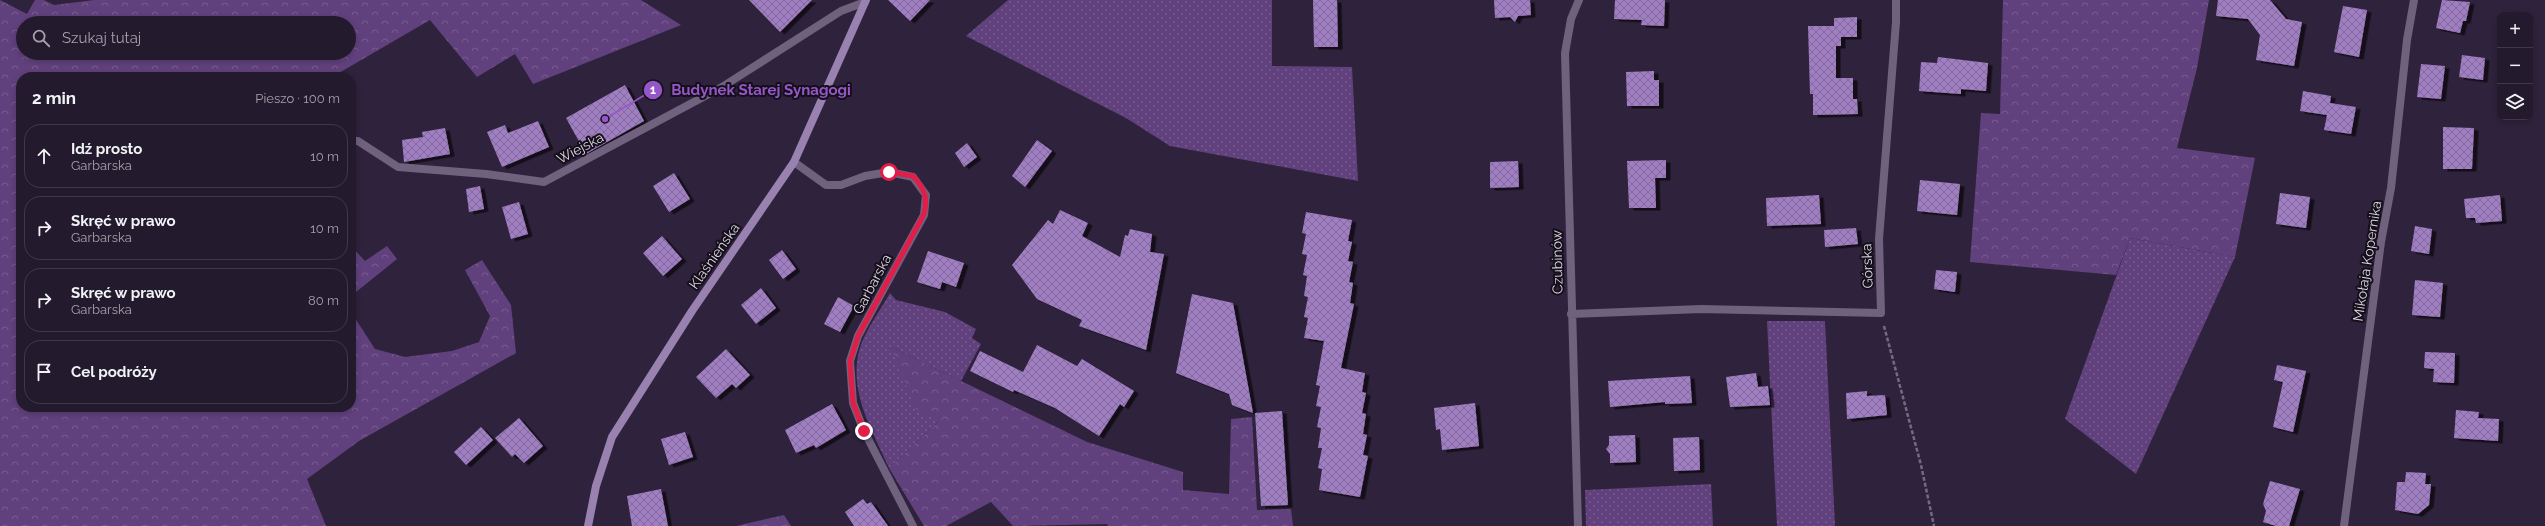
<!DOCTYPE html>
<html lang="pl">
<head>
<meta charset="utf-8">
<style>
  :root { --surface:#231a2d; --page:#2f2739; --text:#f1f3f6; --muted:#a3a1aa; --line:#403849 }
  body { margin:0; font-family:Raleway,sans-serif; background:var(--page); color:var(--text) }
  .controls { position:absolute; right:12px; top:12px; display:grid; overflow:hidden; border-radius:8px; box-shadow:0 2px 6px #0003 }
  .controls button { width:36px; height:36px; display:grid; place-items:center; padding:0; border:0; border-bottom:1px solid var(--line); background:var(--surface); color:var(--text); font:20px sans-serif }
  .stop { position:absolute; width:12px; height:12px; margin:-9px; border:3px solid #e11d48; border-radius:50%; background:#fff }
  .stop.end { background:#e11d48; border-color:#fff; box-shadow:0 1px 4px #0008 }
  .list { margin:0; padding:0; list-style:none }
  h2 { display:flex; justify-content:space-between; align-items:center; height:52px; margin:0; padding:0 16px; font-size:17px }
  h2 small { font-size:13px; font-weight:400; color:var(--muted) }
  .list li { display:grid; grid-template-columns:26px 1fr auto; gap:12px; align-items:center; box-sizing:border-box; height:64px; margin:0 8px 8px; padding:0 8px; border:1px solid var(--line); border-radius:16px }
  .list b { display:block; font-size:15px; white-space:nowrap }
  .list p { margin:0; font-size:13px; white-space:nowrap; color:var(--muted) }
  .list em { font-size:13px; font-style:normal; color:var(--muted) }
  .icon { flex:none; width:22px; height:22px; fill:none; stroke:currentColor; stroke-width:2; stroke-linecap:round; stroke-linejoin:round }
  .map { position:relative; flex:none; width:2545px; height:526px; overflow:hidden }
  .search { position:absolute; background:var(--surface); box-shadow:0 2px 6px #0003; left:16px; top:16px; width:340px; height:44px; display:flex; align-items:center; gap:10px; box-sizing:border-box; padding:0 14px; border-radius:22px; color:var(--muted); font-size:15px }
  .panel { position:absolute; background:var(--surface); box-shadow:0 2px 6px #0003; left:16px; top:72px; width:340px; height:340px; border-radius:16px }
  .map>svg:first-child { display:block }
  .grass { fill:url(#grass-dots) }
  .forest { fill:url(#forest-crowns); fill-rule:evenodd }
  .building { fill:url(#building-cross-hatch); filter:url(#shadow) }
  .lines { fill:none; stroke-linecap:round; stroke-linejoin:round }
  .path { stroke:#756a80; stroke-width:2.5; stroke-dasharray:4 2; stroke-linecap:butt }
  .street { stroke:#70627f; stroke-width:8 }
  .secondary { stroke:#9982b0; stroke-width:8 }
  .route { stroke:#e11d48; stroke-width:5 }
  .labels { text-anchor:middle; stroke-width:4; stroke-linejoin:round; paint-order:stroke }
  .street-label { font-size:14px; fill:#ded6e7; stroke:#150f1a }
  .leader { fill:none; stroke:#9456c9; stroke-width:1.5 }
  .callout-dot { fill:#9456c9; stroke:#150f1a; stroke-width:1.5 }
  .mark-label { font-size:12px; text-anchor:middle; font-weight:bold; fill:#fff }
  .callout-label { font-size:15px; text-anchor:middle; font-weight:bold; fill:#9456c9; stroke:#150f1a; stroke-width:4; stroke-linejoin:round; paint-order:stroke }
</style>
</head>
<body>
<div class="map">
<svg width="2545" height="526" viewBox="0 0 2545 526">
  <defs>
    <pattern id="grass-dots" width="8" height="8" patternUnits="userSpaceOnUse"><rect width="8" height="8" fill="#61417d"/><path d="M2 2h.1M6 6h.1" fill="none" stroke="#775c8f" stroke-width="1.8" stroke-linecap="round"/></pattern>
    <pattern id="forest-crowns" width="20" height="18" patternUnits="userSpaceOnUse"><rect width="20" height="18" fill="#61417d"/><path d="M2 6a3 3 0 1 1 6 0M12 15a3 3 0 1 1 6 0" fill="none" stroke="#775c8f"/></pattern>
    <pattern id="building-cross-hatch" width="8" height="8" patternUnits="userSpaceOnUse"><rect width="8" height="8" fill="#a07ec2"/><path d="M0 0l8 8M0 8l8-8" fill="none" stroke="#846b9c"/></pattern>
    <filter id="shadow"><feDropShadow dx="4.5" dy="2.5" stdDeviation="0" flood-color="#0009"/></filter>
  </defs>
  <rect width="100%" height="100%" fill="#2f223c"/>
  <path class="grass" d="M1008,0H1272V66L1352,67L1358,181L1170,146L1126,118L966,36Z
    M2130,238L2235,257L2136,474L2065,419Z
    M890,293L896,300L945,312L976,329L972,338L981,344L961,381L891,347L938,422L889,468C871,428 845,386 862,342C869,325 881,309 890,293Z
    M1767,321H1825L1835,526H1777Z
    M1711,484L1713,526H1586L1585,490Z"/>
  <path class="forest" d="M0,0L27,14L35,0H44L54,5L94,0H641L681,25L533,84L515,54L477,77L430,20L332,77H21V407H351V312L375,349L405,357L452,351L479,342L490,316L465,270L482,260L511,305L516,353L359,441L307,479L326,526H0ZM23,23H349V53H23Z
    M2003,0H2209L2197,68L2177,148L2255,158L2235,257L2130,238L2116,275L1970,262L1981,113L2000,114Z
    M351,246L365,261L387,246L397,259L351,296Z
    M891,347L1087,442L1183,472V490L1229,494L1231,419L1252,417L1257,510L1291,509L1293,526H1108L1107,524L1013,526L991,502L946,526H924L889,468L938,422L915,408Z
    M784,515L791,526H736Z"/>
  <path class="building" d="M749,0H812L780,32Z
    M888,0H930L910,21Z
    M1313,0H1337L1338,47H1314Z
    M1494,0H1530L1531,15L1518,16L1515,22L1510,17L1495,18Z
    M1615,0H1665L1664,26L1641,25L1642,20L1614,19Z
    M2218,0H2270L2286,19L2302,22L2294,66L2256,60L2260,35L2248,19L2216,16Z
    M2442,0L2470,2L2466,21H2463L2460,33L2436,28Z
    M2343,6L2367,10L2359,57L2334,52Z
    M1857,17V37H1841V46H1836V78H1853V99H1857L1858,114L1813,115V94H1810L1808,26H1834V18Z
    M2462,55L2485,58L2483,80L2459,77Z
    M1938,57L1988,63L1986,91L1961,89V94L1919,91L1921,62L1937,63Z
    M2421,64L2445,66L2441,99L2417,97Z
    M1654,71V80H1659V106H1627L1626,72Z
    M625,85L644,121L586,154L566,118Z
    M2303,91L2331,96L2330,103L2356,107L2351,134L2324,130L2327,115L2300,111Z
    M538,121L549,147L502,167L487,132L505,125L508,133Z
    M2443,127L2474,128L2472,169H2443Z
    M445,128L450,154L404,162L402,140L423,137L422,132Z
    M1037,140L1052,151L1025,187L1012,176Z
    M967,143L977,157L964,167L955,153Z
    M1666,160V178H1655L1656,208H1629L1627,161Z
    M1518,161L1519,187L1490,188V162Z
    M674,173L690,199L669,212L653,186Z
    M1920,180L1960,184L1957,215L1917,211Z
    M480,186L484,209L469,212L466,189Z
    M2280,193L2310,197L2306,228L2276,224Z
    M1819,195L1821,224L1767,226L1766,198Z
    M2500,195L2502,221L2476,223L2475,218H2466L2464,199Z
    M519,202L528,234L511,239L502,207Z
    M1060,210L1088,223L1082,236L1120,257L1125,235L1128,236L1130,229L1152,234L1150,252L1164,254L1146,350L1079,326L1082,320L1037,299L1012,265L1048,220L1053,224Z
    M1306,212L1352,220L1348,241L1352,242L1348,261L1353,262L1349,282L1353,283L1350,303L1354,304L1341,368L1365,373L1362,392L1366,393L1362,413L1366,414L1363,434L1367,435L1363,455L1368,456L1360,497L1319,490L1322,469L1318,468L1322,448H1318L1321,428L1317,427L1321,407L1316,406L1320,386L1316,385L1324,341L1304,338L1308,318L1304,317L1308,297L1304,296L1307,276L1303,275L1307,255L1302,254L1306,234L1302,233Z
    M2415,226L2432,229L2429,254L2411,251Z
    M1856,228L1858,244L1825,247L1824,230Z
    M662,236L682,259L663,276L643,253Z
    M782,250L796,269L783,279L769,260Z
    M928,251L964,263L956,287L942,282L940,289L917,282Z
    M1936,270L1957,272L1955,292L1934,289Z
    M2415,280L2443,283L2440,317L2412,315Z
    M761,288L776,308L756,324L741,305Z
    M1192,294L1233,303L1253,413L1232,405L1229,394L1176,373Z
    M838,297L854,306L840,332L824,324Z
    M1037,345L1077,366L1082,359L1134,391L1124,407L1120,404L1099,436L1055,408L1014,390L1013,392L970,371L980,351L1023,372Z
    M726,349L750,375L736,388L732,384L716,398L696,377Z
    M2425,352L2455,353L2454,383L2433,382L2434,369L2424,368Z
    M2277,365L2306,371L2293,432L2273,427L2283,382L2274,380Z
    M1756,373L1758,387L1768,386L1770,405L1730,407L1726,377Z
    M1690,376L1692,403L1665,404V402L1610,407L1608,381Z
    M1867,391V396L1885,395L1887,415L1847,419L1846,393Z
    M1475,403L1479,446L1442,450L1440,429L1436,430L1434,408Z
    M832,404L846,430L816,448L814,445L796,453L785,430Z
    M2456,410L2479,412L2478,418L2499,419L2498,441L2454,438Z
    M1282,411L1288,505L1261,506L1255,413Z
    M519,418L543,446L524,463L515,454L512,457L495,438Z
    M481,427L493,440L466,465L454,452Z
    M685,432L693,457L669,465L661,439Z
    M1635,435L1636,462L1610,463V454L1606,449L1609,445V436Z
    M1699,437L1700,470L1674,471L1673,438Z
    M2406,472L2426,473L2425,484H2431L2429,505L2418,514L2395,510L2397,482H2405Z
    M2270,481L2300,489L2289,526H2276L2263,522L2266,511L2263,504Z
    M661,489L668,526H632L627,496Z
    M863,499L867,504L871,502L888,526H854L845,512Z"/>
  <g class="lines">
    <path class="path" d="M1884,326L1921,465L1934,526"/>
    <path class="street" d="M351,141H358L398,167L486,174L544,182L722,87L841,11L865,2
      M794,162L826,185H841L865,176L889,172L913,177L926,195L924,215L858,336L850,361L853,403L864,431L913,526
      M1571,314L1701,309L1881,313L1879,239L1896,22V0
      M1578,526L1565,53L1571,19L1579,0
      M2344,526L2381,242L2391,188L2407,40L2414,0"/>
    <path class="secondary" d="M588,526L596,486L612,437L692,311L794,162L866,0"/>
  </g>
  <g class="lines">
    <path class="route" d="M864,431L853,403L850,361L858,336L924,214C928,198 925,189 913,176L889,172"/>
  </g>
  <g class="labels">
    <g class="street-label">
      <text transform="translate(580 148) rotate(-28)" y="5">Wiejska</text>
      <text transform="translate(714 256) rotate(-55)" y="5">Klaśnieńska</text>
      <text transform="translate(2367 261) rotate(-81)" y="5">Mikołaja Kopernika</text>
      <text transform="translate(1557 262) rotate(-91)" y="5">Czubinów</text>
      <text transform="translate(1867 266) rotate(-92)" y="5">Górska</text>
      <text transform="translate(872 284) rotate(-62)" y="5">Garbarska</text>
    </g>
  </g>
  <path class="leader" d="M605 119L653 90"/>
  <g class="callout-dot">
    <circle cx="605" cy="119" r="4"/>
    <circle cx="653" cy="90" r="10"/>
  </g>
  <g class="mark-label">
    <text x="653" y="94">1</text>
  </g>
  <g class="callout-label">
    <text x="761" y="95">Budynek Starej Synagogi</text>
  </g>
</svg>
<div class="controls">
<button>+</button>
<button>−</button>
<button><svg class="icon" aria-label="layers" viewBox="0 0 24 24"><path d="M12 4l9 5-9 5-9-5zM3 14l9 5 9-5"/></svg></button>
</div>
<div class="stop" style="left:889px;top:172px"></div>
<div class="stop end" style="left:864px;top:431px"></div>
<div class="search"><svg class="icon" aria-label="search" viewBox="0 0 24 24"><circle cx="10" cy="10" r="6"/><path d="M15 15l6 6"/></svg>Szukaj tutaj</div>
<section class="panel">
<h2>2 min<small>Pieszo · 100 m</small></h2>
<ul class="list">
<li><svg class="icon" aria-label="ahead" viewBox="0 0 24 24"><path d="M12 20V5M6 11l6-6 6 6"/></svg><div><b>Idź prosto</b><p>Garbarska</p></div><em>10 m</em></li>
<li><svg class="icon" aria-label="right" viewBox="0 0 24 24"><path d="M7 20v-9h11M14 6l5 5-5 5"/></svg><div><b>Skręć w prawo</b><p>Garbarska</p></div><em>10 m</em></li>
<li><svg class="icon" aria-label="right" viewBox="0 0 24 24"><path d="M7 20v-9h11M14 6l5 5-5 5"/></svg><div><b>Skręć w prawo</b><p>Garbarska</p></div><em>80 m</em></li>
<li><svg class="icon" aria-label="arrive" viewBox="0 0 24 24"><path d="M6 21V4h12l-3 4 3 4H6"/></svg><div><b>Cel podróży</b></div></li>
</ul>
</section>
</div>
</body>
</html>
